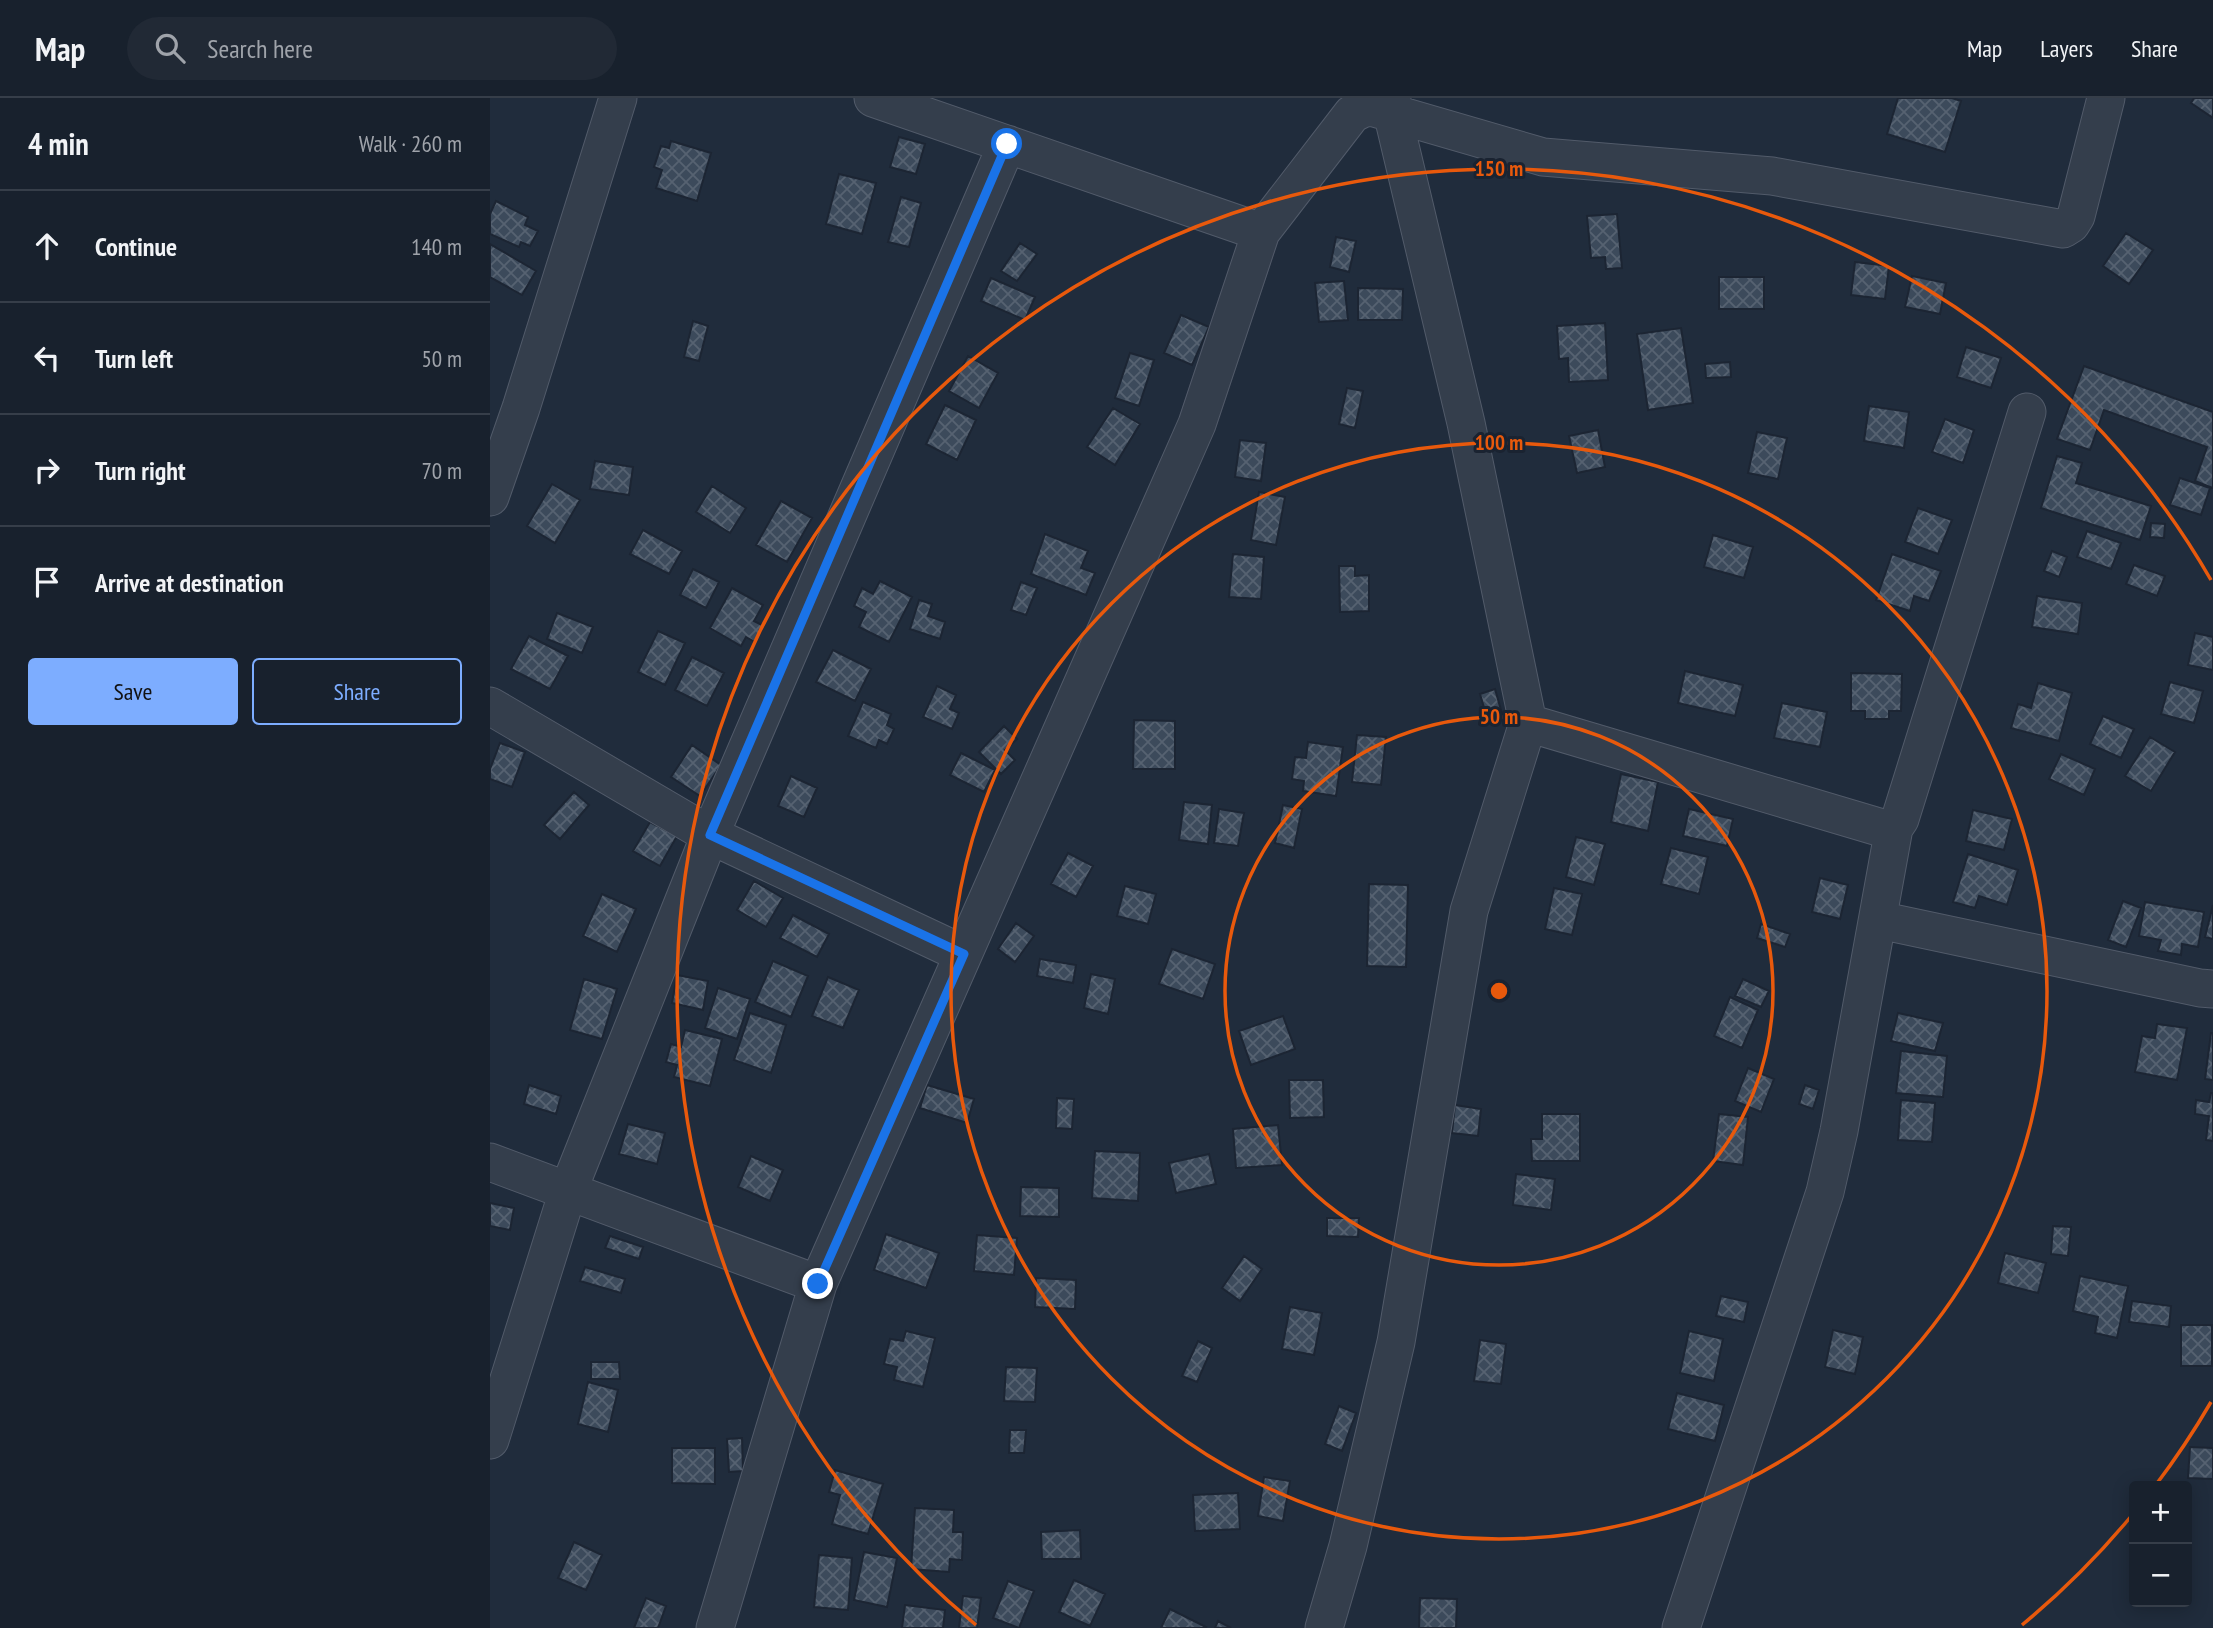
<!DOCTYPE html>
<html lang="en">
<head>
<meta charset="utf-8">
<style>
  :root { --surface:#18212d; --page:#212935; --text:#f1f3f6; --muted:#9fa3aa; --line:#363e49; --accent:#7dadff }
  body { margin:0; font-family:"PT Sans Narrow",sans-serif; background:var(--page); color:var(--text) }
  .controls { position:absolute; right:21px; bottom:21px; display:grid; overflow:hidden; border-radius:7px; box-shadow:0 4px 18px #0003 }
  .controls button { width:63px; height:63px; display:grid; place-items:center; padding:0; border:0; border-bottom:2px solid var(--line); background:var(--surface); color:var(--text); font:35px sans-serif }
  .stop { position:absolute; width:21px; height:21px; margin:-16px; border:5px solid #1a73e8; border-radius:50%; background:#fff }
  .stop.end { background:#1a73e8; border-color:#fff; box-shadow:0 2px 7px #0008 }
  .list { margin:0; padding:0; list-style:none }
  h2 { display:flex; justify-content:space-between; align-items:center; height:91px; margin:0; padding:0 28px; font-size:30px }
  h2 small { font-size:23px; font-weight:400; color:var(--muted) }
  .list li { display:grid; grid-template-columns:46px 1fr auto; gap:21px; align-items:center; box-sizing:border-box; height:112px; padding:0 28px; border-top:2px solid var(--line) }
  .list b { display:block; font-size:26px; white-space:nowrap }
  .list em { font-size:23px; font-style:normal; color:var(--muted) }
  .actions { display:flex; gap:14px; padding:21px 28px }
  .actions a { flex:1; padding:16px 0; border:2px solid var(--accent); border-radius:7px; text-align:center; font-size:24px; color:var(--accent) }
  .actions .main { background:var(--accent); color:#111 }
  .icon { flex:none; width:38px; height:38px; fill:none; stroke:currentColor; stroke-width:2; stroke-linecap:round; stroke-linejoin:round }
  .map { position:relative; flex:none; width:1723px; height:1530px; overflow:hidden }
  header { display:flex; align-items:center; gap:42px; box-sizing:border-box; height:98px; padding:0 35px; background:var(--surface); border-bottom:2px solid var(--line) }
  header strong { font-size:33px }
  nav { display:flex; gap:38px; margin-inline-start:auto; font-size:24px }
  .search { width:490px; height:63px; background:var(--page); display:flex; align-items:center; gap:18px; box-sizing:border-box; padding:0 24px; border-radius:38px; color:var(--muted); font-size:26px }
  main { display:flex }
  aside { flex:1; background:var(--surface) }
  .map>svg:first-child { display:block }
  .building { fill:url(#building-cross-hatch); stroke:#1c2533; stroke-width:2 }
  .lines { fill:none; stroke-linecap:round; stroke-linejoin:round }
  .minor-casing { stroke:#525b6a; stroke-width:39 }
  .minor { stroke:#343e4c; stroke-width:37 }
  .route { stroke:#1a73e8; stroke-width:9 }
  .ring { fill:none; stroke:#e8590c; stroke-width:3.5 }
  .centre { fill:#e8590c; stroke:#1a2331; stroke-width:3.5 }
  .ring-label { font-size:21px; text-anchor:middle; font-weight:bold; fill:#e8590c; stroke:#1a2331; stroke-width:6; stroke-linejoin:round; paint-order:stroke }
</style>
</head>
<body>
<header>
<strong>Map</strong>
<div class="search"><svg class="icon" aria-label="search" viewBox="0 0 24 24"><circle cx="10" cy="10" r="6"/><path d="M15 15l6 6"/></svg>Search here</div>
<nav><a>Map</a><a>Layers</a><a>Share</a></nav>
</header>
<main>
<aside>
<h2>4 min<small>Walk · 260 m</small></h2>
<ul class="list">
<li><svg class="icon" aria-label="ahead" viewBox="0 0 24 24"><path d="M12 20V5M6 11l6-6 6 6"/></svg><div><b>Continue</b></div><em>140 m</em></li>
<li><svg class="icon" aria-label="left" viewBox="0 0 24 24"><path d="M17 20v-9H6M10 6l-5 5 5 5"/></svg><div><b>Turn left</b></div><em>50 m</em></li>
<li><svg class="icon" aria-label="right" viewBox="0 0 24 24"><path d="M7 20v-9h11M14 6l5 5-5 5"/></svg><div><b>Turn right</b></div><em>70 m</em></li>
<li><svg class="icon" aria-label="arrive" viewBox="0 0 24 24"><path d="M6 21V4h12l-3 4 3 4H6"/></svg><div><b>Arrive at destination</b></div></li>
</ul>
<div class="actions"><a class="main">Save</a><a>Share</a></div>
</aside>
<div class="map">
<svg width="1723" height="1530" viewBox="0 0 1723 1530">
  <defs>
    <pattern id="building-cross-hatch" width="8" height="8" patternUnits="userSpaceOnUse" patternTransform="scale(1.75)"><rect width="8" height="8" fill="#3c4a5b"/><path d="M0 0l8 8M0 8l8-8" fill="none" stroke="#566271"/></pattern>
  </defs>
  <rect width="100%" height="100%" fill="#202c3c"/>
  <path class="building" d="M1408,0H1462L1471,3L1455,54L1397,36Z
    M1704,0H1723V20L1701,5Z
    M409,39L435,46L426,76L400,69Z
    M181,43L221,55L207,103L166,90L172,72L164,69L171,48L179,50Z
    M349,76L386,85L372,136L336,126Z
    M411,99L431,105L419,149L398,144Z
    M6,103L38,119L35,127L48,133L40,148L31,144L29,149L0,136V116Z
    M1127,116L1132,170L1116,171L1115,159L1101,160L1097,118Z
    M1636,135L1663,152L1639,186L1613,168Z
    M846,139L866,143L859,174L840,169Z
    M530,145L547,156L527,183L511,173Z
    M0,146L46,173L32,197L0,179Z
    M1365,164L1399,168L1395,201L1361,197Z
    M1422,178L1456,185L1450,216L1415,209Z
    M1229,179H1274V211H1229Z
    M501,180L545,199L535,222L491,203Z
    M854,183L858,222L829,224L825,185Z
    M868,190L913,191L912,222H868Z
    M691,217L719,229L702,267L674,255Z
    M203,223L218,228L209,263L194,259Z
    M1115,225L1118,282L1079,284L1078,260L1069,261L1067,228Z
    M1191,230L1203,305L1158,312L1147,236Z
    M1476,249L1511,260L1501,290L1467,279Z
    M640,255L664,262L649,308L625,300Z
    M478,258L508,275L489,310L459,293Z
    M1240,264L1241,279L1216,280L1215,266Z
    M1594,268L1723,314V390L1705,383L1717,349L1614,312L1600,352L1567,341Z
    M857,290L873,293L865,330L849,326Z
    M455,307L486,322L467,362L436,346Z
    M1379,308L1419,314L1414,350L1374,343Z
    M623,310L650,326L625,367L597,349Z
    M1455,321L1484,332L1473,365L1442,354Z
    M1108,332L1115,369L1087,375L1079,338Z
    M1267,334L1297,340L1288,381L1258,375Z
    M750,342L776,345L771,383L745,379Z
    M1567,358L1592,365L1586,385L1661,408L1650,442L1551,410Z
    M105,363L143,369L139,397L100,391Z
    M1690,380L1720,390L1711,417L1680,407Z
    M62,386L90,402L65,445L37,428Z
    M222,388L256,410L240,435L206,414Z
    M769,394L795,399L786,447L761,442Z
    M291,403L322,420L297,464L266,447Z
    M1428,410L1462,422L1448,456L1415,444Z
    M1661,425L1675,426L1674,440L1660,439Z
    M153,432L192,453L179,476L140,456Z
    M1597,433L1631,445L1621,471L1587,459Z
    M555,436L598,453L591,470L605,475L596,497L541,476Z
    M1223,437L1263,449L1254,480L1214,469Z
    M1562,453L1577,459L1569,479L1554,473Z
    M743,456L774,459L771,501L739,499Z
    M1402,456L1451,473L1439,503L1424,498L1420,513L1386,502Z
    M1644,467L1675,478L1667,498L1636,486Z
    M849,468H865V478L879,477V513L850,514Z
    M203,471L229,484L216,510L190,497Z
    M390,483L422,499L399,544L369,529L376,514L364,508L372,490L383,496Z
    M531,484L547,490L536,517L521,512Z
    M242,490L273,507L264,523L274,528L265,544L256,539L251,548L220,530Z
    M1547,498L1592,505L1588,536L1542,529Z
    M429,502L442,506L438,518L455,524L450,541L420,531Z
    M67,515L103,529L92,555L57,541Z
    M168,533L195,545L175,587L148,574Z
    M1705,535L1723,539V572L1698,567Z
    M39,538L78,558L60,591L21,571Z
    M343,552L381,571L365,603L326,584Z
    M202,559L234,575L217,608L185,592Z
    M1195,573L1253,587L1245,618L1188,605Z
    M1361,575L1412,576L1411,613H1399V621H1375V613H1361Z
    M1680,584L1713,593L1704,625L1671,616Z
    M1548,585L1582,595L1569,643L1521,630L1528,606L1541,610Z
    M447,588L466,597L460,611L469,615L462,631L433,619Z
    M1005,591L1013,619L998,623L990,596Z
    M373,604L401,616L397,627L404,631L397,646L389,642L386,650L358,638Z
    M1292,605L1337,614L1330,649L1284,640Z
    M1613,618L1644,631L1631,660L1600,646Z
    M644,622L685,623V671H643Z
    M514,628L527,641L515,652L525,662L511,676L489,654Z
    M867,637L896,639L891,687L862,684Z
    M1660,639L1685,654L1661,693L1635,678Z
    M818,644L853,649L846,698L813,693L814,683L802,681L805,659L816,660Z
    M10,645L35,654L22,689L0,681V671Z
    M202,647L231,667L210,698L181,679Z
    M471,655L505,672L494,694L460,677Z
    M1571,656L1605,671L1594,697L1559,681Z
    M1131,676L1168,684L1158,733L1121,724Z
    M301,678L327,690L314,719L288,708Z
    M84,694L99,707L70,741L54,727Z
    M694,704L722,707L718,746L689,742Z
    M793,707L812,711L804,750L785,745Z
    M729,711L754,715L748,748L724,745Z
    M1199,711L1243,721L1237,748L1193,738Z
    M1483,712L1522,721L1514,752L1476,743Z
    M160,724L187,738L170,768L143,753Z
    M1086,739L1115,746L1104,787L1076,779Z
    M1181,750L1218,759L1209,796L1171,786Z
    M578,755L603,768L586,799L561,786Z
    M1478,756L1528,772L1517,807L1489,798L1485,810L1463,804Z
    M1330,780L1358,787L1350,821L1322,814Z
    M264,783L293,800L276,829L247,812Z
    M879,786L918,787L916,869L877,868Z
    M635,788L666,796L658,826L627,818Z
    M1064,790L1092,796L1082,837L1055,831Z
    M112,796L146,811L127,854L93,838Z
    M1633,803L1651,810L1636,849L1618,842Z
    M1655,804L1714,814L1708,849L1692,846L1691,857L1668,853L1671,842L1649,838Z
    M1723,807V841L1715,839Z
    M303,817L339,836L327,859L290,840Z
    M526,825L544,838L525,864L508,851Z
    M1271,826L1300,836L1295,849L1267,840Z
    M682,851L725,866L713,901L669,886Z
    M550,861L586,867L583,885L547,878Z
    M283,863L318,878L301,919L265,904Z
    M601,876L625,881L618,916L594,910Z
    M187,877L218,883L213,912L182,905Z
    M338,879L369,892L353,930L322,918Z
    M94,881L127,891L112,941L80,932Z
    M1253,881L1279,893L1271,909L1245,898Z
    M228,890L260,901L247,941L215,930Z
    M1240,899L1268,912L1252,950L1224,938Z
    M260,915L296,927L281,975L244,962Z
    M1408,915L1453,925L1445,953L1401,943Z
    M793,918L805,951L761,967L749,933Z
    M1667,926L1697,930L1687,982L1645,974L1652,938L1665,940Z
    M195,932L232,941L220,988L184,979L187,967L176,964L181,946L191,949Z
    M1721,935H1723V982L1715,981Z
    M1411,953L1457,958L1453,999L1406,995Z
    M1258,970L1284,981L1271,1014L1245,1003Z
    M799,982H833L834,1019L800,1020Z
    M39,987L71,998L66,1016L34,1006Z
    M437,987L484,1001L477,1025L430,1010Z
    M1315,987L1329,992L1323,1011L1309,1006Z
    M1721,995H1723V1043L1716,1042L1719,1018L1705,1016L1706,1002L1719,1004Z
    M567,1000L584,1001L582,1031L566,1030Z
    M1411,1002L1445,1005L1442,1044L1408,1042Z
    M965,1007L991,1011L988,1038L962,1035Z
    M1052,1016H1090V1063H1042L1041,1041H1052Z
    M1229,1016L1258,1019L1253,1067L1223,1063Z
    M138,1026L175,1035L167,1066L129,1056Z
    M788,1027L792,1067L746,1070L743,1031Z
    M605,1053L650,1055L648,1103L602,1100Z
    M719,1056L726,1086L686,1095L679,1065Z
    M261,1058L293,1072L280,1103L248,1089Z
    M1026,1076L1065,1081L1061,1112L1023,1107Z
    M531,1089L569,1090V1119L530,1118Z
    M0,1105L24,1110L20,1132L0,1128Z
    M837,1120H869L868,1139L837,1138Z
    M1563,1128L1581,1129L1578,1158L1561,1156Z
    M396,1136L449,1155L436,1190L384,1172Z
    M487,1137L527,1140L524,1177L484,1173Z
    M120,1138L153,1149L149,1161L115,1150Z
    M1515,1155L1556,1165L1548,1195L1508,1185Z
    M754,1158L772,1171L750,1203L732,1190Z
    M95,1169L135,1181L131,1195L90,1183Z
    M1590,1178L1638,1188L1627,1240L1605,1235L1608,1219L1583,1213Z
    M546,1180L586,1182L585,1211L545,1209Z
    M1231,1198L1258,1204L1254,1224L1226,1218Z
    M1642,1203L1681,1208L1679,1229L1639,1224Z
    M800,1209L832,1215L824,1257L792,1251Z
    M1691,1227H1722V1268H1691Z
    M1343,1232L1373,1239L1365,1276L1335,1269Z
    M416,1233L445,1240L433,1289L404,1282L407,1269L394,1266L400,1241L413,1243Z
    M1199,1233L1233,1241L1224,1283L1190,1275Z
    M990,1242L1016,1246L1011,1286L984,1283Z
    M708,1243L722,1250L707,1284L692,1278Z
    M101,1264H129L130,1281H101Z
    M516,1269L547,1270L545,1304L514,1303Z
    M98,1284L128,1292L118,1334L88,1326Z
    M1187,1295L1234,1307L1225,1343L1178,1331Z
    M849,1308L866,1315L852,1353L835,1346Z
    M520,1332H536L534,1355H519Z
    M252,1340L253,1373L239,1374L237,1341Z
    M1700,1349L1723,1350V1381L1698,1380Z
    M182,1350H225V1386L182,1385Z
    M345,1372L393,1386L378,1436L342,1426L350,1397L339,1394Z
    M774,1379L800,1383L793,1423L768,1418Z
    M748,1395L750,1431L705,1433L703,1397Z
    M425,1410L464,1412L463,1434H473L472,1462L460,1461L459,1474L421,1471Z
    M590,1432L591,1461H552L551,1434Z
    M84,1444L112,1457L96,1492L68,1480Z
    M374,1454L407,1460L397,1509L364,1502Z
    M329,1457L362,1460L358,1512L324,1509Z
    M584,1482L615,1496L600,1528L569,1514Z
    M518,1483L544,1493L529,1530L503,1520Z
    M473,1498L491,1500L487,1530H469Z
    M156,1500L176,1508L168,1530H144Z
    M930,1500L967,1501L966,1530H929Z
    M415,1507L455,1512L453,1530H412Z
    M680,1511L716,1529L715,1530H671Z
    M728,1523L741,1530H725Z"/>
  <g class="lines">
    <g class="minor-casing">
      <path id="minor" d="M383,0L771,134L862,16L872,11L881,9L1053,59L1282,78L1573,131L1581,126L1586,118L1616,0
        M0,399L31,310L128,0
        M0,608L220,737L473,856
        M1038,625L1392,730H1404L1410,721L1537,314
        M1389,822L1710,890L1723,891
        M0,1064L328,1186
        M0,1342L78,1093L220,737L517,46
        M225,1530L328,1186L707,326L771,134
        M834,1530L858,1448L906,1244L979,813L1038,625L976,325L902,14V0
        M1191,1530L1335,1094L1349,1033L1404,730"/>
    </g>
    <use href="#minor" class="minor"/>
  </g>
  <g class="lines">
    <path class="route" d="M328,1186L474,856L220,737L517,46"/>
  </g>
  <g class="ring">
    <circle cx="1009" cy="893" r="274"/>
    <circle cx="1009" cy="893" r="548"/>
    <path d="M1721 1304A822 822 0 0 1 1665 1388M1643 1416A822 822 0 0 1 1532 1527M486 1527A822 822 0 1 1 1721 482"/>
  </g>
  <circle cx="1009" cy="893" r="10" class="centre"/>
  <g class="ring-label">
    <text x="1009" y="78">150 m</text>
    <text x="1009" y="352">100 m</text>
    <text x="1009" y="626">50 m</text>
  </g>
</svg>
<div class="controls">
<button>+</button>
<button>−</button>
</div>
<div class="stop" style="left:517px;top:46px"></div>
<div class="stop end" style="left:328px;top:1186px"></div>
</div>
</main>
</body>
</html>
